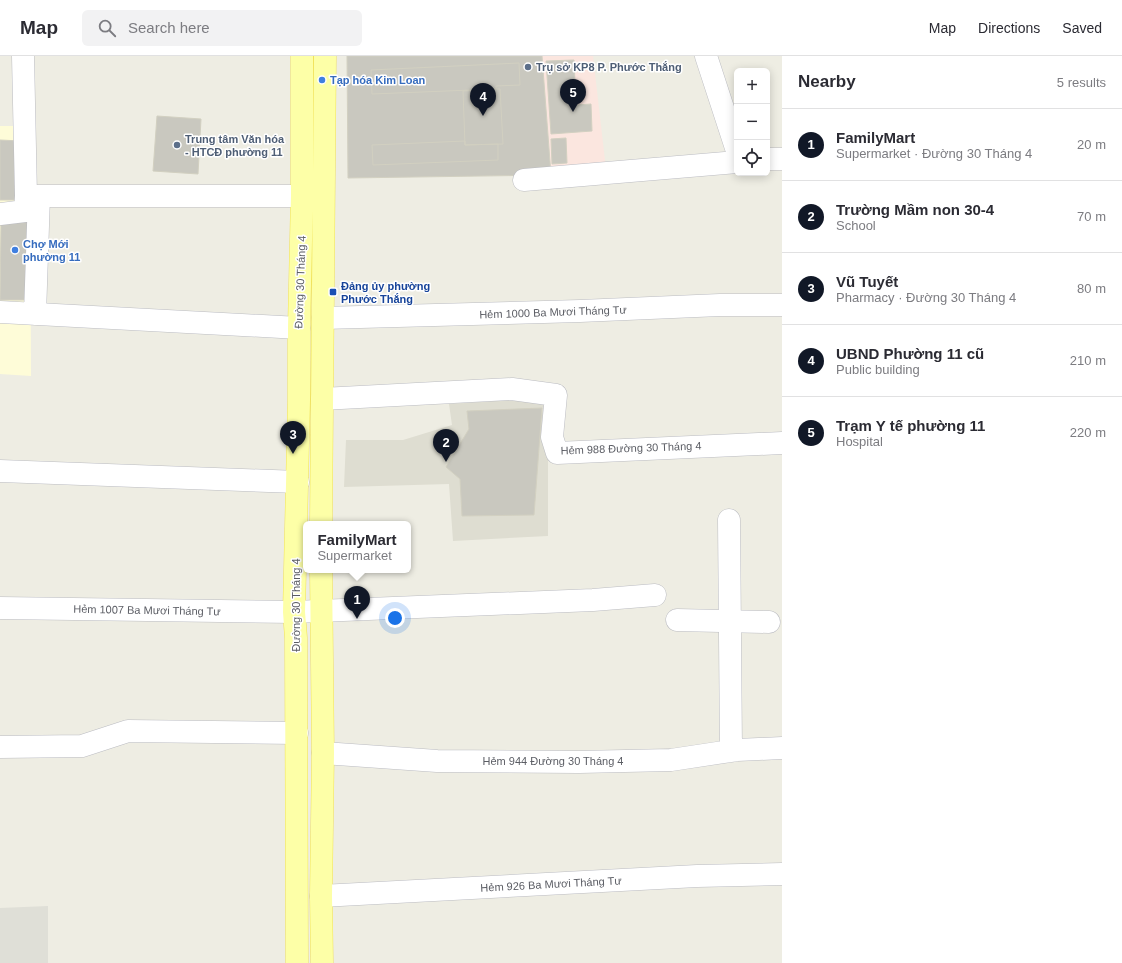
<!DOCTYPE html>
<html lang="en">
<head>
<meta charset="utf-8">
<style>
  :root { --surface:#fff; --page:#f2f2f3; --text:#2b2b33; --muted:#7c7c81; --line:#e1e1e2; --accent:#111827 }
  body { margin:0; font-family:Helvetica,sans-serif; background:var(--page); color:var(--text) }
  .controls { position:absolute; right:12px; top:12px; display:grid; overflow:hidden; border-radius:6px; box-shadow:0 2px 10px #0003 }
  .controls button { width:36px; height:36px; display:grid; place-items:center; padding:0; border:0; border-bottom:1px solid var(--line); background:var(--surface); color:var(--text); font:20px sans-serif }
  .you { position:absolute; left:395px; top:562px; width:14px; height:14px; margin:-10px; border:3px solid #fff; border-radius:50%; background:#1a73e8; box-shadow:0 0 0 6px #1a73e833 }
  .badge { display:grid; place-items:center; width:26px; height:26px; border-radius:50%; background:var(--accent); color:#fff; font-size:13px; font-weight:700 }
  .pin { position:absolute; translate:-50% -33px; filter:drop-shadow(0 1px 2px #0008) }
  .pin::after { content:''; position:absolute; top:21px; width:14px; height:12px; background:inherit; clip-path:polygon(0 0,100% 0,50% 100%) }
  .popup { position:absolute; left:303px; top:465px; width:108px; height:52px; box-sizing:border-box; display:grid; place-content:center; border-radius:6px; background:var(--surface); filter:drop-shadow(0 1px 3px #0005); font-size:13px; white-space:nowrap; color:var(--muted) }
  .popup b { font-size:15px; color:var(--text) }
  .popup::after { content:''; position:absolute; left:50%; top:100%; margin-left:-8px; border:8px solid transparent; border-top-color:var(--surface) }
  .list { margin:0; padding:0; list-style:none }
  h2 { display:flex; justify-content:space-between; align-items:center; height:52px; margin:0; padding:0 16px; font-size:17px }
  h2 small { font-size:13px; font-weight:400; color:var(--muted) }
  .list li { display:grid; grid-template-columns:26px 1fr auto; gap:12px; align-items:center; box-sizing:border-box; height:72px; padding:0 16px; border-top:1px solid var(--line) }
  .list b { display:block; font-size:15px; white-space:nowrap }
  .list p { margin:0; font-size:13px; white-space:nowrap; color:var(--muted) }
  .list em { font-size:13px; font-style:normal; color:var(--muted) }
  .icon { flex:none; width:22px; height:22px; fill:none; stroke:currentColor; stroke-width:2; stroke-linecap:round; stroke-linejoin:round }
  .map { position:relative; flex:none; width:782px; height:907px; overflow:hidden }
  header { display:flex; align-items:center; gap:24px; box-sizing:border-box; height:56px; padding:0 20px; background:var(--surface); border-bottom:1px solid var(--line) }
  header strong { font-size:19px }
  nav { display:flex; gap:22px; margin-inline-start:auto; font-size:14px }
  .search { width:280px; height:36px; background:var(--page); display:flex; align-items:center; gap:10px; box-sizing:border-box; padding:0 14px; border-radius:6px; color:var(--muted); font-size:15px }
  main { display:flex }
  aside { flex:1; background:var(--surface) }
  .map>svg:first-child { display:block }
  .commercial { fill:#fefcd8 }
  .industrial { fill:#dfdfd7 }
  .education { fill:#deddd1 }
  .medical { fill:#fbe6df }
  .building { fill:#c9c8bf; stroke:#d2d0c1 }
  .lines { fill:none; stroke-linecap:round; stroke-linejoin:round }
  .minor-casing { stroke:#bbbcc2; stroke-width:23 }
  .major-casing { stroke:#f1e259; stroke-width:23 }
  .minor { stroke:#fff; stroke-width:22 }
  .major { stroke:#fdffa7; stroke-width:22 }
  .service-dot { fill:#5c6f8a; stroke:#fff; stroke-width:1.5 }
  .shop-dot { fill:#3f7fe0; stroke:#fff; stroke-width:1.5 }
  .transit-dot { fill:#1a4fb4; stroke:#fff; stroke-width:1.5 }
  .labels { text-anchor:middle; stroke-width:3; stroke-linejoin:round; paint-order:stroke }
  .service-label { font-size:11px; font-weight:bold; fill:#4e5e75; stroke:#fff; text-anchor:start }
  .shop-label { font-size:11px; font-weight:bold; fill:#366cbe; stroke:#fff; text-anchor:start }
  .street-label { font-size:11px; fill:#5b5d64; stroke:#fff }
  .transit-label { font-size:11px; font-weight:bold; fill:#164399; stroke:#fff; text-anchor:start }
</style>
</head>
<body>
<header>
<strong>Map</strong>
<div class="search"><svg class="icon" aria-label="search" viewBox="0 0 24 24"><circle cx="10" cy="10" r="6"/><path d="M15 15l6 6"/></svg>Search here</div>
<nav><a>Map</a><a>Directions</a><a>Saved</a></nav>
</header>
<main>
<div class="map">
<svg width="782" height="907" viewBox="0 0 782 907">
  <rect width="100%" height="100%" fill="#eeede3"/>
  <path class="commercial" d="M0,70H30L31,320L0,318Z"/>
  <path class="industrial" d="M48,850V907H0V852Z"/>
  <path class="education" d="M526,343L548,349V480L453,485L449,428L344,431L346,384H403L452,369L449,348Z"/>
  <path class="medical" d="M542,0H593L606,113L551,119Z"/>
  <path class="building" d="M347,0H542L551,119L348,122Z
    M574,4L576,49L591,48L592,75L551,78L546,5Z
    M519,7L520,29L496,30V33L372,38L371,14Z
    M494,33H500L503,88L465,89L463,35Z
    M157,60L201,63L198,118L153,115Z
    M566,82L567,107L552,108L551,83Z
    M0,84L21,85L20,144H0Z
    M465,85V89L498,88V104L373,109L372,89Z
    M1,165H31L30,244H0Z
    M542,352L534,459L462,460L460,423L446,411L469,373L467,355Z"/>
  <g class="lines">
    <g class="minor-casing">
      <path id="minor" d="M706,0L737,95
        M767,103H782
        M524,124L737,106
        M26,140H302
        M0,158L25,155L26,140L23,0
        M0,256L299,272
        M35,258L39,140
        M323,262L580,255L720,249H782
        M322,343L512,333L556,339L552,381L557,397L782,387
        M0,415L298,426
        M729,464L731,695
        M0,552L294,556L593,544L655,539
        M677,564L769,566
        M0,691L82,690L128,675L297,677
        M323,697L437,705L579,706L671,704L737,694L782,692
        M321,840L697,820L782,818"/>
    </g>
    <g class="major-casing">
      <path id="major" d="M321,468L325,0
        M321,514L323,697L321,840L322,907
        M297,907L296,582L294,556L299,344V272L302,140V0"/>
    </g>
    <use href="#minor" class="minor"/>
    <use href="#major" class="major"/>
  </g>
  <g class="service-dot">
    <circle cx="528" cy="11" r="4"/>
    <circle cx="177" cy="89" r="4"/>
  </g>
  <g class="shop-dot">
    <circle cx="322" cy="24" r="4"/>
    <circle cx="15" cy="194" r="4"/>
  </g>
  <rect class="transit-dot" x="329" y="232" width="8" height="8" rx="2"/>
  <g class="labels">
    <g class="service-label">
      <text x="536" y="15">Trụ sở KP8 P. Phước Thắng</text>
      <text x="185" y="87">Trung tâm Văn hóa<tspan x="185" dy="13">- HTCĐ phường 11</tspan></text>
    </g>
    <g class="shop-label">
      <text x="330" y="28">Tạp hóa Kim Loan</text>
      <text x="23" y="192">Chợ Mới<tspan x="23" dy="13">phường 11</tspan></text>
    </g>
    <g class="street-label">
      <text transform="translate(300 226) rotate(-88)" y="4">Đường 30 Tháng 4</text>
      <text transform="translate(553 256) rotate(-2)" y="4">Hẻm 1000 Ba Mươi Tháng Tư</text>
      <text transform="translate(631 392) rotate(-2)" y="4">Hẻm 988 Đường 30 Tháng 4</text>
      <text transform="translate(296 549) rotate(-90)" y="4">Đường 30 Tháng 4</text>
      <text transform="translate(147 554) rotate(1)" y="4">Hẻm 1007 Ba Mươi Tháng Tư</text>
      <text x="553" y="709">Hẻm 944 Đường 30 Tháng 4</text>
      <text transform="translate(551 828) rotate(-3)" y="4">Hẻm 926 Ba Mươi Tháng Tư</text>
    </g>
    <g class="transit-label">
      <text x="341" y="234">Đảng ủy phường<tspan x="341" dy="13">Phước Thắng</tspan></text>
    </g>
  </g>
</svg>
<div class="controls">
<button>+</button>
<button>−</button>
<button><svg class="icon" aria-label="locate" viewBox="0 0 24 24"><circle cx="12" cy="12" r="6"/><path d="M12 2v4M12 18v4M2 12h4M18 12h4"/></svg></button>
</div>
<div class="you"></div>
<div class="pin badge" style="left:357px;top:563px">1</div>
<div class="popup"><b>FamilyMart</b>Supermarket</div>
<div class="pin badge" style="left:446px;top:406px">2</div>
<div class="pin badge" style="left:293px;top:398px">3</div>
<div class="pin badge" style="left:483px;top:60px">4</div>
<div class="pin badge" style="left:573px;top:56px">5</div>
</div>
<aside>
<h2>Nearby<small>5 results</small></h2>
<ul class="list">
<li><span class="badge">1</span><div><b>FamilyMart</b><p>Supermarket · Đường 30 Tháng 4</p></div><em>20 m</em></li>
<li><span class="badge">2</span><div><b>Trường Mầm non 30-4</b><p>School</p></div><em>70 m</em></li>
<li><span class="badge">3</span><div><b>Vũ Tuyết</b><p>Pharmacy · Đường 30 Tháng 4</p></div><em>80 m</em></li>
<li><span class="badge">4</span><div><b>UBND Phường 11 cũ</b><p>Public building</p></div><em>210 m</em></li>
<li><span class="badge">5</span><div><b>Trạm Y tế phường 11</b><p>Hospital</p></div><em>220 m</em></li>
</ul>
</aside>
</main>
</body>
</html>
